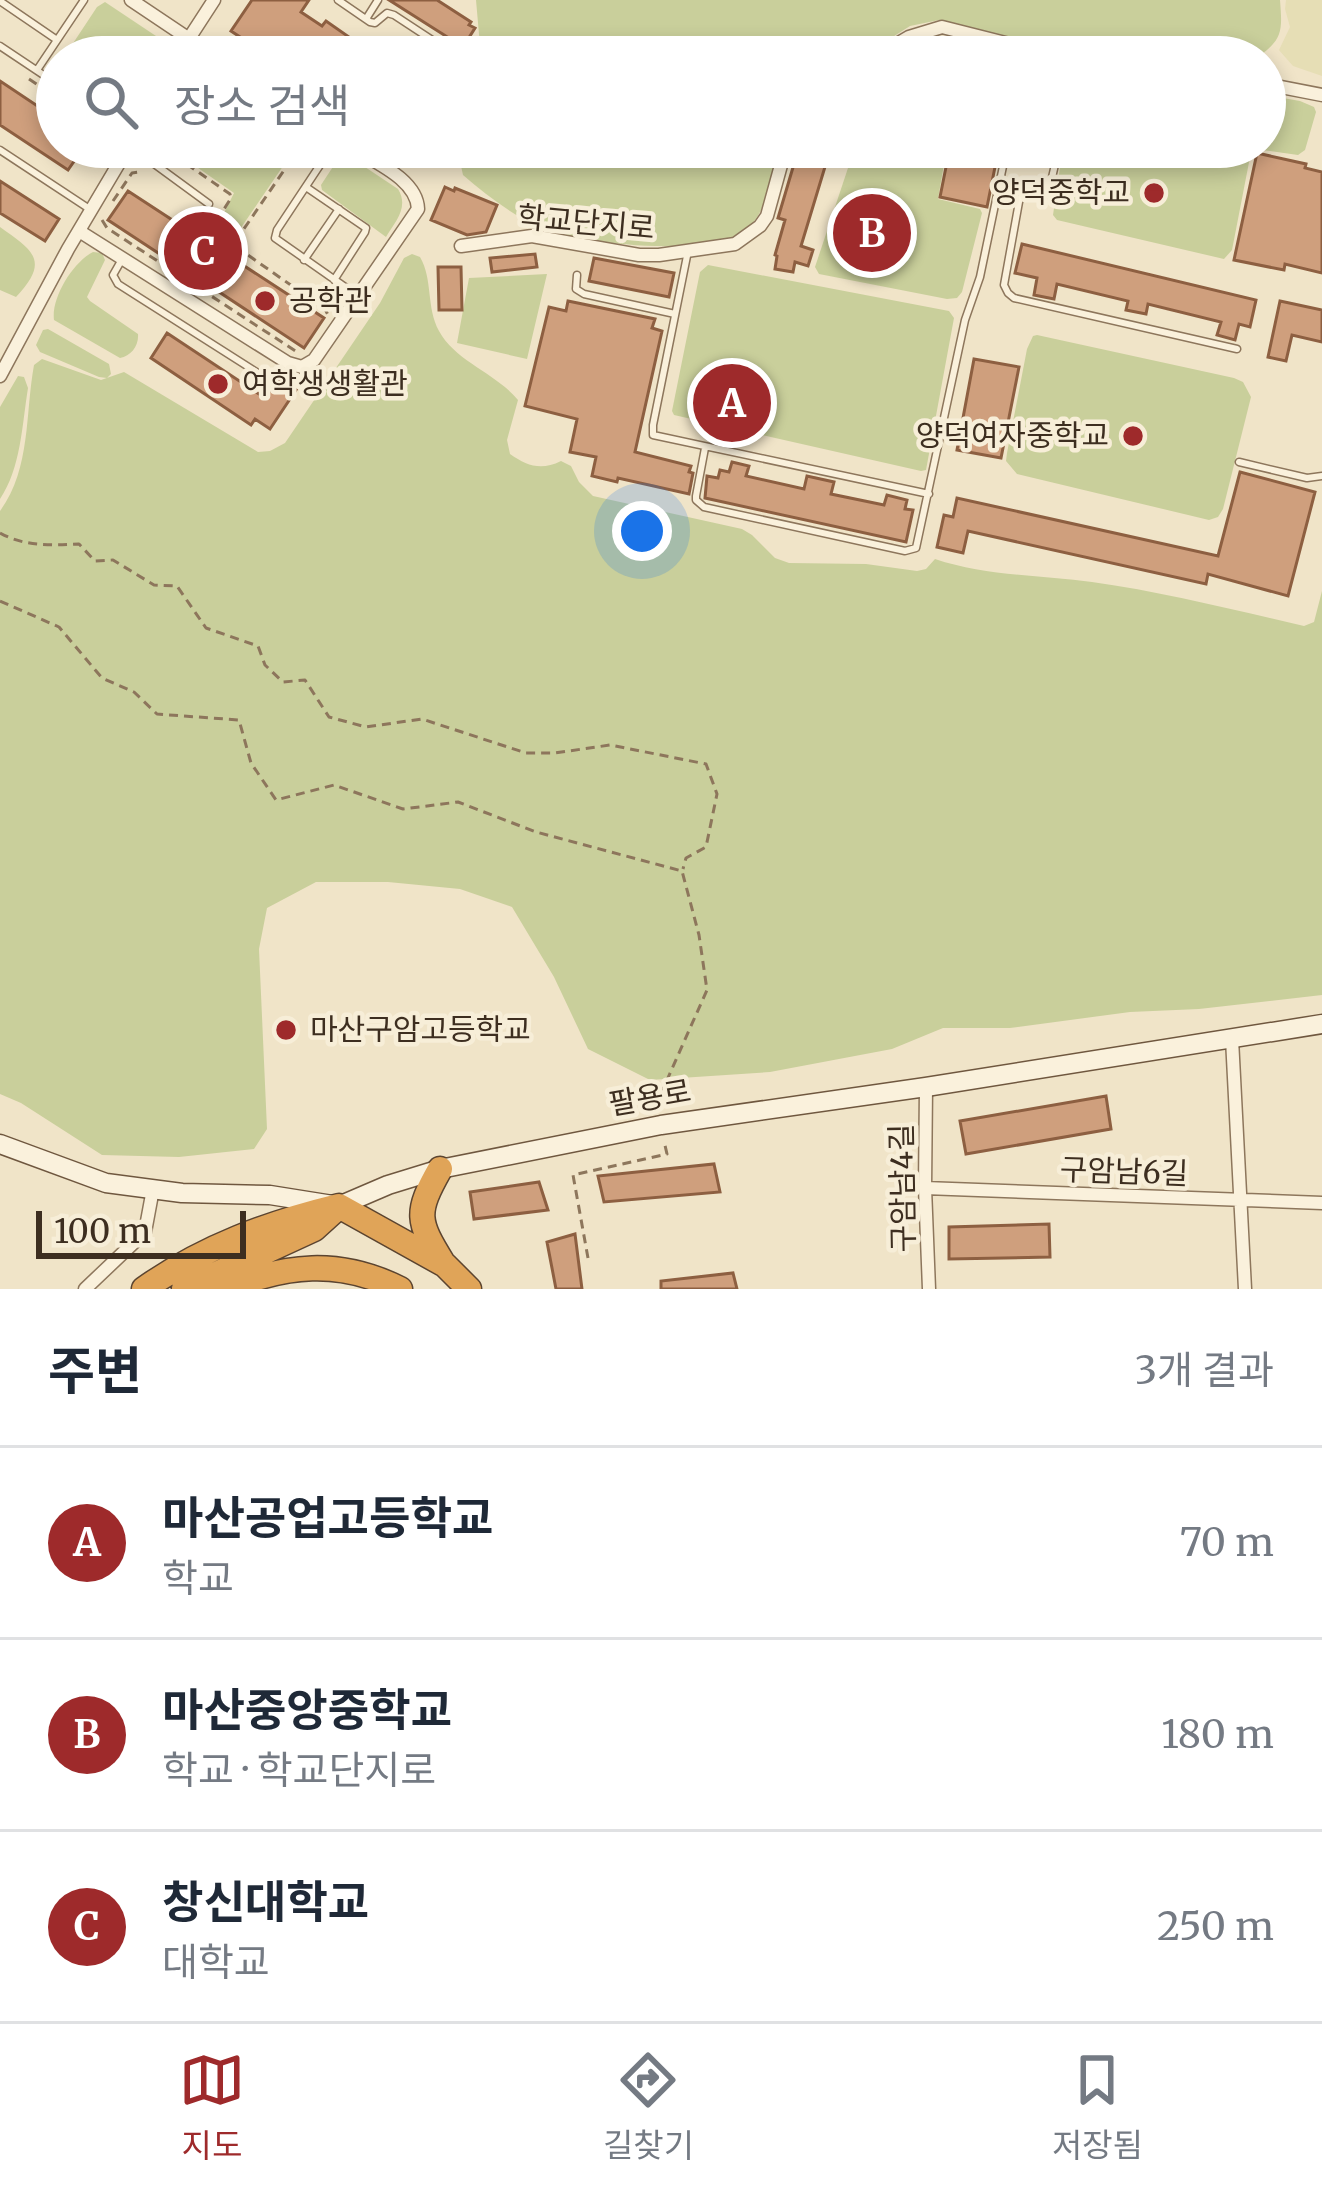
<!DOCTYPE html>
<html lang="ko">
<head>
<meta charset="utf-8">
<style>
  :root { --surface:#fff; --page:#f6f6f7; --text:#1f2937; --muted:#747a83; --line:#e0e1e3; --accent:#9e2a2b }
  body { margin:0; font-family:Merriweather,"Noto Sans KR",serif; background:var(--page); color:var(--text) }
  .scale { position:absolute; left:36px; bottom:30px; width:210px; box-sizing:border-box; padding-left:12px; border:6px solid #3d2e20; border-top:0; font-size:33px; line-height:42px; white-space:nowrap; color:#3d2e20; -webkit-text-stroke:9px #f7eed8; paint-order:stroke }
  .you { position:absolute; left:642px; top:531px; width:42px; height:42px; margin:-30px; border:9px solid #fff; border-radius:50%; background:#1a73e8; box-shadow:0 0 0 18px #1a73e833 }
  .badge { display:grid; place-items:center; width:78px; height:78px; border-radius:50%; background:var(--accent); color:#fff; font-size:39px; font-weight:700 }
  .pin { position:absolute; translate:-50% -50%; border:6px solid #fff; box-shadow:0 3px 12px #0006 }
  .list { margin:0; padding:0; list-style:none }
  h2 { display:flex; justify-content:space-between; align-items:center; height:156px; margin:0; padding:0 48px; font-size:51px }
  h2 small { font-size:39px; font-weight:400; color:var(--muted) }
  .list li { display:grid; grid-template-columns:78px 1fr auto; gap:36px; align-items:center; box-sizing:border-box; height:192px; padding:0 48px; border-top:3px solid var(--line) }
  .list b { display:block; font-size:45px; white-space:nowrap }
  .list p { margin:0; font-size:39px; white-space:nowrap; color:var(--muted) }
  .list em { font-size:39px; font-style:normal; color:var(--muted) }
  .icon { flex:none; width:66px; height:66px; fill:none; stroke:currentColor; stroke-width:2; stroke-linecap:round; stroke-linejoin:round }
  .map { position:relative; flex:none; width:1322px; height:1289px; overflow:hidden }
  .search { position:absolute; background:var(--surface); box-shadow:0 6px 18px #0003; left:36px; right:36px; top:36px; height:132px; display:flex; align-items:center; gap:30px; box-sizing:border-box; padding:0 42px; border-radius:66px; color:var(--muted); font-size:45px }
  .sheet { height:732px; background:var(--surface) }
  nav { display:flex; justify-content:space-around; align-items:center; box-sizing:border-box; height:168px; border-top:3px solid var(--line); background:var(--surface); font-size:33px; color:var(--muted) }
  nav a { display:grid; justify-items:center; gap:6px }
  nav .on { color:var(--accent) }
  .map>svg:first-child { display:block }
  .farmland { fill:#e6deb5 }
  .green { fill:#c9cf9b }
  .building { fill:#cf9f7d; stroke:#8d5f41; stroke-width:3 }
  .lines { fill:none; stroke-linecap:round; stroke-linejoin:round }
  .lane-casing { stroke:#8d765c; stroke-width:9 }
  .street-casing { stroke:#8d765c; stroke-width:15 }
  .secondary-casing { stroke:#6f573f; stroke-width:21 }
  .highway-casing { stroke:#5b4430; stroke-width:27 }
  .path { stroke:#8d765c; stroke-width:3; stroke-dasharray:9 6; stroke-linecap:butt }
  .lane { stroke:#faf1dc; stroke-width:6 }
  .street { stroke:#faf1dc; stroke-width:12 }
  .secondary { stroke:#faf1dc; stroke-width:18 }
  .highway { stroke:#e0a458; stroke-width:24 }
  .poi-dot { fill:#9e2a2b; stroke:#f7eed8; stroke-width:4.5 }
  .labels { text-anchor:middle; stroke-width:9; stroke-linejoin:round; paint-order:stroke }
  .poi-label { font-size:30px; fill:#3d2e20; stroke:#f7eed8; text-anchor:start }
  .street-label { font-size:30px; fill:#3d2e20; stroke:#f7eed8 }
</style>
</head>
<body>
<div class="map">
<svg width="1322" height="1289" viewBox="0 0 1322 1289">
  <rect width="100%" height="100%" fill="#f0e4c8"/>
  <path class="farmland" d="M1286,0H1322V76L1293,66L1279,50L1290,27L1285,9Z"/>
  <path class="green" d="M476,0H1280C1282,28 1284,39 1259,56L1018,40L939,20L910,26L861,57H481Z
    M105,2L156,36L162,47L155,57H64L97,7Z
    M1265,95L1300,101L1314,107L1316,112L1305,150L1298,155L1255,149L1251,152L1232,250L1224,259L1057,220L1053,215L1063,147H1265Z
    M168,147H296L232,241L226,242L214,234L215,231L234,193Z
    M468,147H778C772,172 769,207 750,226C717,261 573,244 532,224C507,211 484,193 463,175L461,166Z
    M855,147H947L938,199L980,209L982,213L962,292L957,298L947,299L819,274L815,267Z
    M347,155L398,189C409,207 396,221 386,237L322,190L321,185L340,156Z
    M0,227C34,251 50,261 16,297L0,290Z
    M93,252L102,253L105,260L87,297L90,301L138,334C139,346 131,356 120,358L54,320C51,298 73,262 93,252Z
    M412,254L420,257C433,279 426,307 439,331C456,362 496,373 518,400L507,440L510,454C527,466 541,471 561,461L571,466L579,482L593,496L742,529L752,535L775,558L789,563L866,564L917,571L926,569L935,559C985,576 1041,575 1092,582C1164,592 1234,610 1304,626L1314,622L1322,591V995L1199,1009L1130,1012L1010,1028H943L892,1049L770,1072L650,1080L588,1049L554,977L512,907L460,889L388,882H316L267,908L259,949L267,1129L254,1149L179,1157L102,1155L21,1103L0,1094V511C31,469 25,414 34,365L42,359L101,380L124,372L258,452L270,451L285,443L380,303L404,258Z
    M708,265L949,311L954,318L926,470L921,471L674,415L672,411L700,272Z
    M547,274L527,359L457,343L469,278Z
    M48,329L109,364L111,374L107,378L99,377L40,352L36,345L43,330Z
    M1037,335L1234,378L1243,382L1251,397L1223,509L1218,517L1209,520L1017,474L1006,461L1007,453L1027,349L1033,336Z
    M18,376L24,377L28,388C22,425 21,468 0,499V407Z"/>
  <path class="building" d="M252,0H309L301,12L322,26L326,21L349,37L335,57H249L234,46L240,37L231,31Z
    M389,0H437L471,22L469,25L475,28L463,47Z
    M944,38L1013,56V57H940Z
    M0,81L57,119V147H84L68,170L0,125Z
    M799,147H831L801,246L813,250L808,266L795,262L793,272L775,269L777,256L775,255L785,220L778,218Z
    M950,147H999L987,207L940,197Z
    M1257,153L1306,164L1305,168L1322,172V273L1285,264L1284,270L1234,260Z
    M0,181L59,219L45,241L0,213Z
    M445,187L454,191L455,188L497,205L486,232L467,235L431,220Z
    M128,191L206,242L187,272L108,220Z
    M1022,244L1256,300L1250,327L1239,324L1235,340L1217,335L1221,322L1148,304L1146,314L1126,310L1128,301L1057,284L1054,299L1034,295L1037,278L1015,273Z
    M226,254L324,318L304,348L207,284Z
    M535,254L537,267L492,272L490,258Z
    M594,258L674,273L669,297L589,281Z
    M438,267H461L462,310H439Z
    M568,301L655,319L652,328L662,331L635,452L691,466L689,472L693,473L689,494L618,478L617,482L592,476L596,457L570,452L577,419L525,406L549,307L566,311Z
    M1280,301L1322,310V342L1292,335L1286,361L1268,357Z
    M167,333L265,398L278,378L296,390L270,429L255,419L251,425L151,358Z
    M974,359L1019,367L1001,458L957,450Z
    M732,462L749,466L746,476L804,489L807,476L834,482L831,494L884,505L887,495L907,500L905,509L913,510L906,542L705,498L707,476L718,478L720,470L729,472Z
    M1240,472L1315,492L1288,596L1208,574L1206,584L968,531L963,553L937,547L944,515L953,517L957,498L1218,556Z
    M1106,1096L1111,1129L966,1154L960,1121Z
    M714,1164L720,1192L604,1202L598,1176Z
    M539,1182L548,1210L474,1219L470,1192Z
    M1049,1224L1050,1257L949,1259V1227Z
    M575,1234L582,1289H556L547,1242Z
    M733,1273L737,1289H661V1281Z"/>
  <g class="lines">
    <g class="lane-casing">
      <path id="lane" d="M338,0L370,22L375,23L387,13L394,15L458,57
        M0,1L57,40
        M366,19L378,0
        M0,46L57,84
        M348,57L357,54L364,57
        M37,70L84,0
        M332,147L277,230L275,238L355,294
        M1059,147L1048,195L1027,194L1021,197L1019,202L1004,285L1008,293L1014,298L1237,349
        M0,150L88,208
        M138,152L209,204
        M306,187L366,228L365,232L334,280
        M688,251L653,425V435L929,494
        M304,260L339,209
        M121,261L113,275L118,284L269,380
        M577,275L576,289L584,294L675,314
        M705,448L696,496V500L704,507L905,551L916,548L965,320L980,277L1007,147
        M1239,462L1307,478L1322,476"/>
    </g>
    <g class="street-casing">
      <path id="street" d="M131,0L216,57
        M177,57L214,0
        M875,57L909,37L942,27L1029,49L1080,57
        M1265,84L1322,95
        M117,147L122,152L133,154L144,147
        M79,231L288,363L302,367L314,360L418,209C417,179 374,162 351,147
        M461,246L532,236L639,255H659L735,244L760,226L767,216L786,147
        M0,376L68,249L125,153
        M1232,1039L1245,1289
        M926,1087L925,1188L929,1289
        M925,1188L1322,1203
        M85,1289L145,1232L153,1189"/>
    </g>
    <g class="secondary-casing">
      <path id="secondary" d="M0,1144L106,1183L182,1193L270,1195L339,1206L388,1185L440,1169L661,1125L926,1087L1322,1024"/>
    </g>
    <g class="highway-casing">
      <path id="highway" d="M440,1169C415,1213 417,1221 443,1263
        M144,1289C203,1247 269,1223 339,1206L445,1265L469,1289
        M184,1289L314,1229L335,1210
        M224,1289C286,1265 338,1258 400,1289"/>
    </g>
    <path class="path" d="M29,79L57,98
      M99,147L105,161
      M162,147L230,194L231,198L214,225
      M300,147L237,239L235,246L325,309L329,317
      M113,201L132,173L140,172
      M102,220L107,228L297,352
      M0,533C25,547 51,545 79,544L95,561L113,560L154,585L177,586L206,628L258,646L265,665L283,682L305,680L329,717L366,727L422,719L526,753H555L610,745L706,764L717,794L706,847L686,858L683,869
      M0,601L59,627L102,678L134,692L157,714L239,720L251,763L276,800L334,785L403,809L458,802L536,832L682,871L699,935L707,990L659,1098L660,1108
      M588,1258L573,1175L667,1154L664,1141"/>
    <use href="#lane" class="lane"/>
    <use href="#street" class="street"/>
    <use href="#secondary" class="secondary"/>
    <use href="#highway" class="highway"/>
  </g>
  <g class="poi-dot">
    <circle cx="1154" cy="193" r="12"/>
    <circle cx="265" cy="301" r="12"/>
    <circle cx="218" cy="384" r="12"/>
    <circle cx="1133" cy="436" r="12"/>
    <circle cx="286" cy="1030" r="12"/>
  </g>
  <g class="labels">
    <g class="poi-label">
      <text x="1130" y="203" text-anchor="end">양덕중학교</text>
      <text x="289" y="311">공학관</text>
      <text x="242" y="394">여학생생활관</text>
      <text x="1109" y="446" text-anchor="end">양덕여자중학교</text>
      <text x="310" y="1040">마산구암고등학교</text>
    </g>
    <g class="street-label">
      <text transform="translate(586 223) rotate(5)" y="10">학교단지로</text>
      <text transform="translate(650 1098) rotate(-10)" y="10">팔용로</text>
      <text transform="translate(1124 1172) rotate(2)" y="10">구암남6길</text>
      <text transform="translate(903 1188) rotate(-91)" y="10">구암남4길</text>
    </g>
  </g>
</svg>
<div class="scale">100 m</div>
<div class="you"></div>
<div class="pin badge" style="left:732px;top:403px">A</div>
<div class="pin badge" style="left:872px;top:233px">B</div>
<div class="pin badge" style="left:203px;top:251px">C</div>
<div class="search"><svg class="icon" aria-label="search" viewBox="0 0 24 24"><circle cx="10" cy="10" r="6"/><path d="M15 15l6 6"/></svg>장소 검색</div>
</div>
<section class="sheet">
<h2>주변<small>3개 결과</small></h2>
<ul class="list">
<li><span class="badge">A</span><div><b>마산공업고등학교</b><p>학교</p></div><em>70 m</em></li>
<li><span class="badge">B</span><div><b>마산중앙중학교</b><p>학교 · 학교단지로</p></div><em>180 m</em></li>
<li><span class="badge">C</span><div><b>창신대학교</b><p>대학교</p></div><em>250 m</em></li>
</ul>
</section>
<nav>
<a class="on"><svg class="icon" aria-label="map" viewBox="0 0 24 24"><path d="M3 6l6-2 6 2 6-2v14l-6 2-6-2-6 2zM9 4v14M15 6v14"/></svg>지도</a>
<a><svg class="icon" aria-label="directions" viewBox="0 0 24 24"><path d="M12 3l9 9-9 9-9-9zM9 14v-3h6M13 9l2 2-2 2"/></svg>길찾기</a>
<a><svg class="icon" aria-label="saved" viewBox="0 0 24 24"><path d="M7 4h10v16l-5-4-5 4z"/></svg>저장됨</a>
</nav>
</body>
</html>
